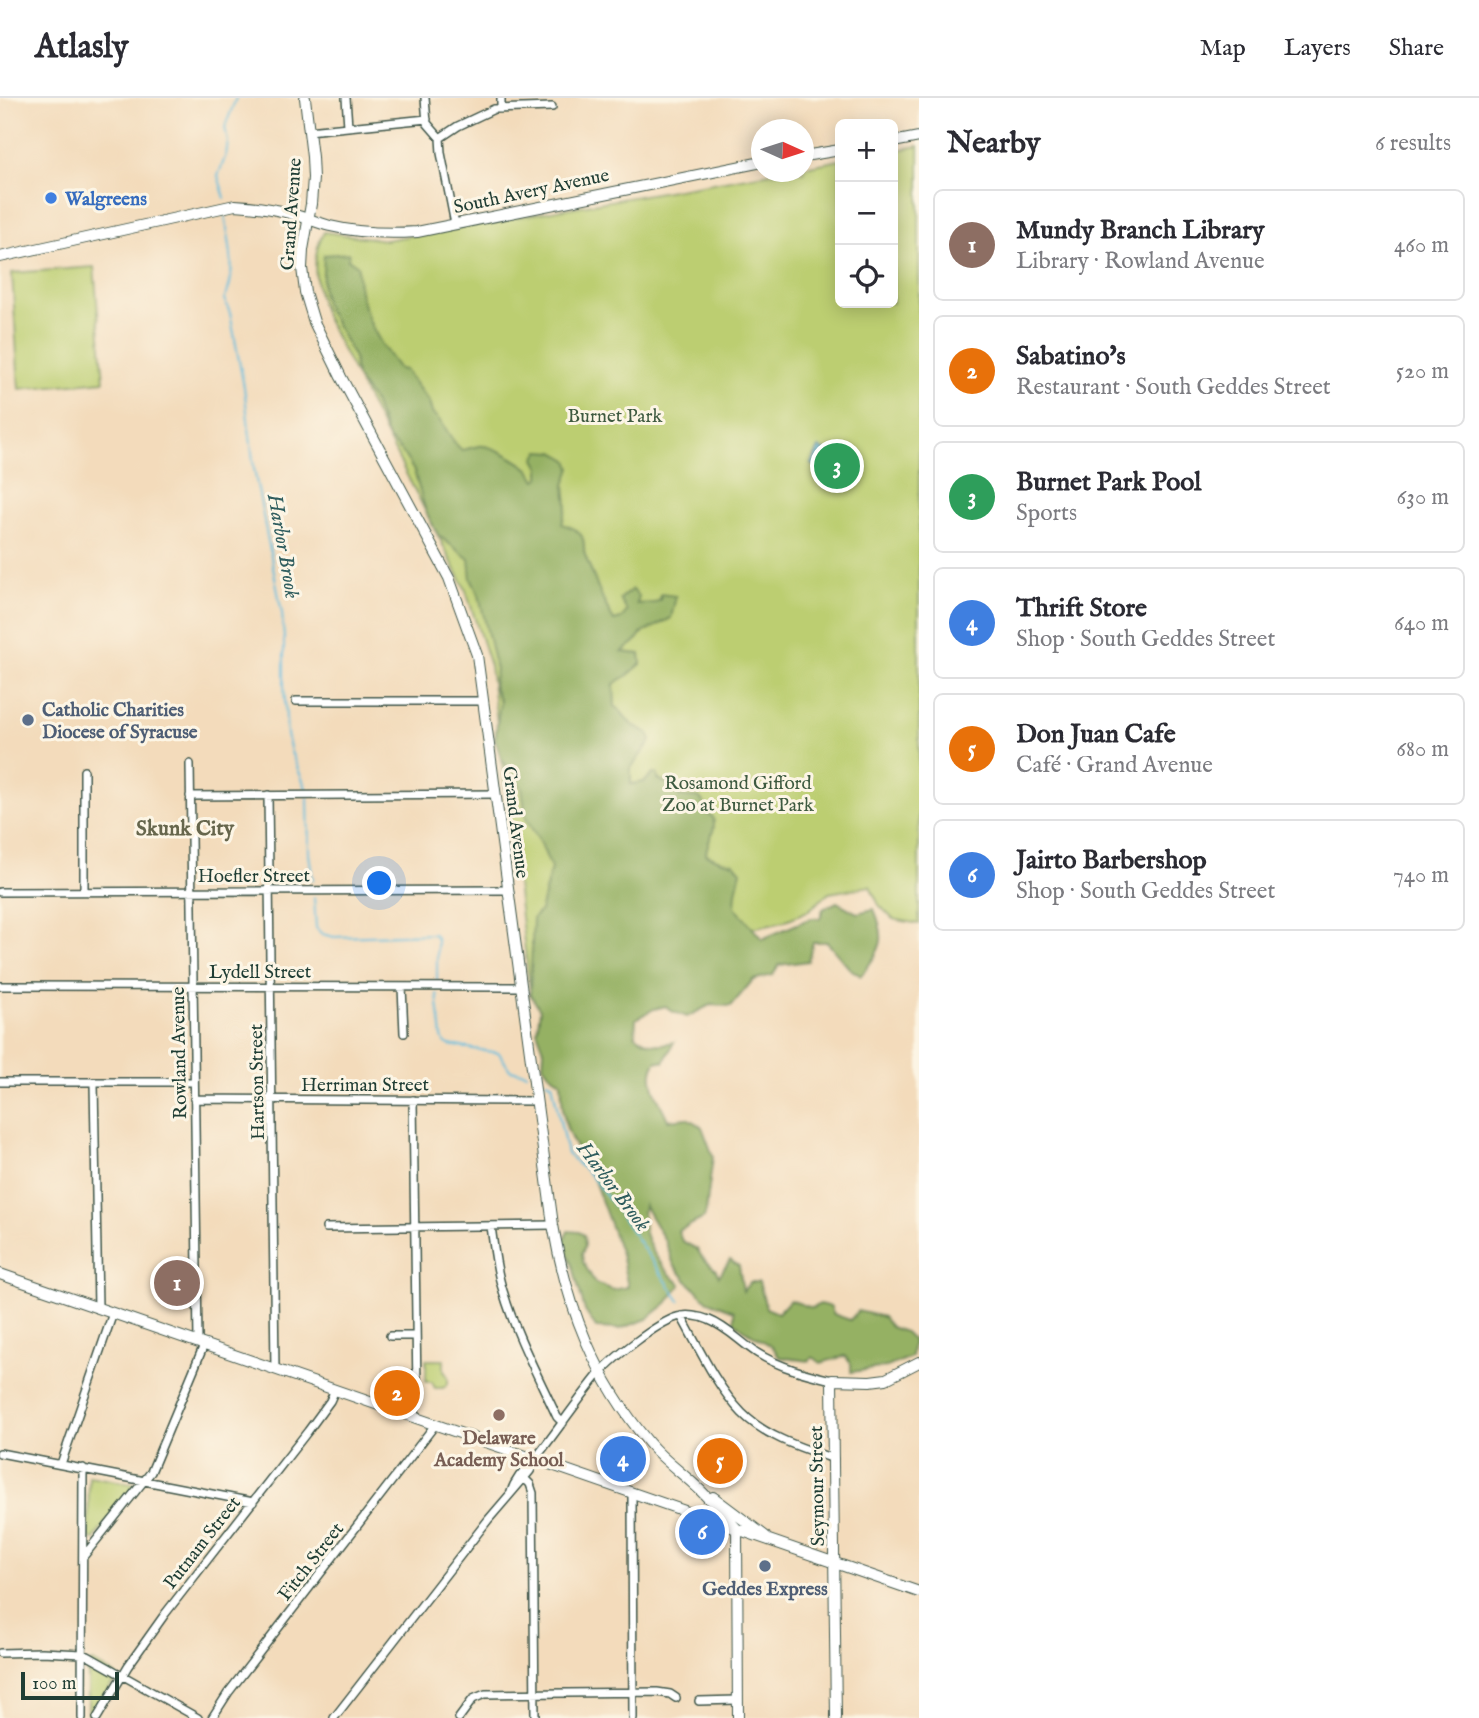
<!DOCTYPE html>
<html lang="en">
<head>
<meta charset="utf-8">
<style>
  :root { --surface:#fff; --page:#f2f2f3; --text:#2b2b33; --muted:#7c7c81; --line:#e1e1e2; --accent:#1f6fb2 }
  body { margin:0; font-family:"IM FELL English",serif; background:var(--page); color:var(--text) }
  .controls { position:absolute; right:21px; top:21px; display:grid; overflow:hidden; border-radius:10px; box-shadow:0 4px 18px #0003 }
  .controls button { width:63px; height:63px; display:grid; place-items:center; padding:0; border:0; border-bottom:2px solid var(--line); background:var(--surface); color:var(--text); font:35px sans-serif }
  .compass { position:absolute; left:751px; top:21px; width:63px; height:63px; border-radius:50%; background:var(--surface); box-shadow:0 4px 18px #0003; rotate:93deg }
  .scale { position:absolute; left:21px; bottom:18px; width:98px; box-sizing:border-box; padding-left:7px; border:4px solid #1f3d34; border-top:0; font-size:19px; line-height:24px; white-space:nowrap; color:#1f3d34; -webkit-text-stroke:5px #fcf5e5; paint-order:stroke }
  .you { position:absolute; left:380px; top:786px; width:24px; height:24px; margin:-18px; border:5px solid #fff; border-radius:50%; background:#1a73e8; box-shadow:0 0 0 10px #1a73e833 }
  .badge { display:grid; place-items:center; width:46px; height:46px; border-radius:50%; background:var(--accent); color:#fff; font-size:23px; font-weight:700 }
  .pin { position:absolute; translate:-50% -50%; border:4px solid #fff; box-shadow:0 2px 7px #0006 }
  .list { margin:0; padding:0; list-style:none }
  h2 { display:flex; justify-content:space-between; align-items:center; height:91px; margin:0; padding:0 28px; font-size:30px }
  h2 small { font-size:23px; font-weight:400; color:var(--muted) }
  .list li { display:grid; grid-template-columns:46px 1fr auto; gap:21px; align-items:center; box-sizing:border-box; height:112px; margin:0 14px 14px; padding:0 14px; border:2px solid var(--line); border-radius:10px }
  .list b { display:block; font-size:26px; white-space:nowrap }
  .list p { margin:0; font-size:23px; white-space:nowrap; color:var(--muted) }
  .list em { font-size:23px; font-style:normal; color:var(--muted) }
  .icon { flex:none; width:38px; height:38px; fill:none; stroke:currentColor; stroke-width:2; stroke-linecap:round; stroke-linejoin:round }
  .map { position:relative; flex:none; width:919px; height:1620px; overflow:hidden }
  header { display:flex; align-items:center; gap:42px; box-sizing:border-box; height:98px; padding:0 35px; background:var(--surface); border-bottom:2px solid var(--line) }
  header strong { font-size:33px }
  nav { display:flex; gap:38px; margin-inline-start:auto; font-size:24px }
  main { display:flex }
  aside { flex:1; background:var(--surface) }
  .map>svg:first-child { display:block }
  .green { fill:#bcce71; stroke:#6e8652; stroke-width:2 }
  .forest { fill:#95b163; stroke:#5a774c; stroke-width:2 }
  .water { fill:#5fbcdd; stroke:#3f7c88; stroke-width:2 }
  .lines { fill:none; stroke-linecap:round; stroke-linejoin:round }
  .stream { stroke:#5fbcdd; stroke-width:2 }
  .street-casing { stroke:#3f5548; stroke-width:10 }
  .secondary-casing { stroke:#3f5548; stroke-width:12 }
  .street { stroke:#fff; stroke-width:7 }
  .secondary { stroke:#fff; stroke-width:10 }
  .shop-dot { fill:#3f7fe0; stroke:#fcf5e5; stroke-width:2.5 }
  .service-dot { fill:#5c6f8a; stroke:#fcf5e5; stroke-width:2.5 }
  .education-dot { fill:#8d6e63; stroke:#fcf5e5; stroke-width:2.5 }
  .labels { text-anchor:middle; stroke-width:6; stroke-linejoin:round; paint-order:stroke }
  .street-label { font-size:19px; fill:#1f3d34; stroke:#fcf5e5 }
  .shop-label { font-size:19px; font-weight:bold; fill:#366cbe; stroke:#fcf5e5; text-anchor:start }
  .park-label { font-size:19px; fill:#3e5a40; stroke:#fcf5e5 }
  .service-label { font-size:19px; font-weight:bold; fill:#4e5e75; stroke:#fcf5e5; text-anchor:start }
  .education-label { font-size:19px; font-weight:bold; fill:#785e54; stroke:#fcf5e5 }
  .water-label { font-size:21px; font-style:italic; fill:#2f5d5e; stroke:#fcf5e5 }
  .neighbourhood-label { font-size:21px; font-weight:bold; fill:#66664c; stroke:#fcf5e5 }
</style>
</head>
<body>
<header>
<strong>Atlasly</strong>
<nav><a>Map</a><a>Layers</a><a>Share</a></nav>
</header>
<main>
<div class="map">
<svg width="919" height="1620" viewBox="0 0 919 1620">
  <rect width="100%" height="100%" fill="#fcf5e5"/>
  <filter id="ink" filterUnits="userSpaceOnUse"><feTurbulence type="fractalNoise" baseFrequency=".0143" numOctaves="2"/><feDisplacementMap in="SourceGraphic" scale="14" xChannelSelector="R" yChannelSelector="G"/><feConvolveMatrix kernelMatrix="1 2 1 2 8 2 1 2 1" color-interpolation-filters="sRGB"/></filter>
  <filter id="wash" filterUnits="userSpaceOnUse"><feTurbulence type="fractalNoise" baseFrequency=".00686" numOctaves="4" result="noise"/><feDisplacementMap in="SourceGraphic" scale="28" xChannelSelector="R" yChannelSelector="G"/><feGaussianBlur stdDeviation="1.57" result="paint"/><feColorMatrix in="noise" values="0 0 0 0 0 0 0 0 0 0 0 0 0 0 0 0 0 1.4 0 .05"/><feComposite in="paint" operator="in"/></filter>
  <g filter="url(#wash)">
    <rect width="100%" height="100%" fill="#f3dbbb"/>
    <path class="green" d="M919,48V826L893,821L879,807L870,788L829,795L808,813L784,823L748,831L621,819L530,892L490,568L465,490L325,218C316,191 309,160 324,134L386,142L776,74H804V69L840,62V205H893V53Z
      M94,169L104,283L19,291L12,175Z
      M426,1262H444V1273L448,1279V1286L443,1290H435L432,1284H426Z
      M89,1378L133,1386L134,1388L93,1442L88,1438Z
      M93,1564L115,1577L116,1580L92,1618L88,1616V1569L90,1565Z"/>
    <path class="forest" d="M349,155L348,161L358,168C356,205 377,243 399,271L405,272L429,304L432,315C446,325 449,342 462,352C468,351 473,349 479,348C491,346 521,364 530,372C532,375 534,379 536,382L540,380V370L535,361L540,353L554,354L568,362L571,370L565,387L567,407L562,426C571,429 579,431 583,441C585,446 583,452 585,457C594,480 602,502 614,523L621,521L627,513L620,501L632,491L639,498L637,506L654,505L660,502L661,496L676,498L671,520L641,536L635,544L622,554L640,556L641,566L628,577L614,586L615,609L618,610L631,626L648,635L651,643L631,670V686L644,684L653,676H658V681L676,691L680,699H699L704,705V714L713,719C717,735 707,741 706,756L722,763L734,765L741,773L736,794L735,809L762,841L811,820H820L823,811L837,804L857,815L874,811C888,844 881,850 861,878L849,870L827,844H813L808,863L779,867L773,877L753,882L731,908L710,907L687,919L671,913L666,908L654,911L636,921L635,937C648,947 658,948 674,944L664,964L657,963C643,980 661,1005 668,1022L687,1020L702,1029L713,1058L706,1113L704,1120L678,1133L682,1143L697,1151L702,1159L716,1172L719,1178L730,1162L739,1168L743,1193L750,1184H759L766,1210L778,1215L790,1202L812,1210L820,1206L831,1209L833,1216L850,1222L858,1213L883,1219L890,1229L905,1234L913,1242L911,1259L887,1269L851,1274V1266L845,1258L821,1265L813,1259L809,1263L779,1259L773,1249L743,1231L734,1223V1213L708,1203L688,1184L674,1167L665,1143L644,1107C643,1115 643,1127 645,1135C650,1153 666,1175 681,1186L667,1205L647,1221L620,1231L596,1230L585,1213L573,1169L564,1143L568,1133L579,1134L584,1137L585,1147L582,1156L583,1164L595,1185L613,1192L628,1189L621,1156L589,1069C578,1055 567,1036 564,1018C562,1008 562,995 561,984L549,975L543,967L544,952L537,933L540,912L530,896L533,820L540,813L551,770L541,746L526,721L522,690L502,662L495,641L500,604L493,587L496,572L479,497L471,481L469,461L438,437L426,414L414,373L402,354L388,340L374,304L356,279L354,260L341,235L327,211L322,193L324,157Z"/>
    <path class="water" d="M819,350L862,370L855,386L811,366Z"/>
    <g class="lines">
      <path class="stream" d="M225,100L218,78L226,57L228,44L225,29L236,0
        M225,118C229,143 238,179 224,201L230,215L244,289L254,371L282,515L284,540V587L287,637L291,654L307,693
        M308,699L309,756L313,783
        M314,800L316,830L322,836L334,839L434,836L437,842V883
        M437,896L442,939L444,944L449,947L499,955L510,972L527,975
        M546,983L552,985L567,1056L589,1076L614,1108L680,1203"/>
    </g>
  </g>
  <g filter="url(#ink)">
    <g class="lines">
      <g class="street-casing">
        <path id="street" d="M346,0L348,28
          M425,0L427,25L440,40L441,55L455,126
          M501,11V0
          M308,33L427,21
          M440,40L458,28L494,11L552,9
          M296,603H483
          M190,666L198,1244
          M268,697L275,1272
          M190,698L496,696
          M84,793V673
          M0,794L508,792
          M0,888L521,889
          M402,889L404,935
          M0,984H194
          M94,985L98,1210
          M194,1001L536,1003
          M413,1002L417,1293L414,1319
          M491,1128C494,1150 496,1172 503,1193C516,1237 538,1278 557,1319L563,1325
          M326,1130L553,1127
          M681,1218C699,1250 716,1288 742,1315C766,1339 802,1350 834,1361
          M390,1238H416
          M0,1355L253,1404
          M61,1366L113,1215
          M524,1380L530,1386L533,1395L535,1620
          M511,1394C515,1381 525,1370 535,1361C557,1333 577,1303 600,1275C613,1260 657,1225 677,1219C686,1216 700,1218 709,1222C727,1229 740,1244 757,1255C779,1269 806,1276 832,1282
          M632,1394L633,1620
          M83,1459L151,1374L204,1247
          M0,1555L42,1554L82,1556L88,1558L198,1620
          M699,1603L737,1602
          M82,1620L83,1370
          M97,1620L128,1568L165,1516L308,1333L330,1303L335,1292
          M212,1620L228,1595L435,1327
          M334,1620L488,1422L530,1373L534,1365
          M459,1620L473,1601L485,1596L657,1594L670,1596L676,1600"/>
      </g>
      <g class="secondary-casing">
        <path id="secondary" d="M305,0L312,59L313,80L311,106L303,152L302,170L305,194L314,224L341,279L449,480L477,557L553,1127C567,1209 595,1281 649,1345C664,1363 684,1376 700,1392C713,1405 725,1418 737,1431
          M893,44L919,39
          M804,58L840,52
          M0,159L235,107C253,108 271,110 289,115C303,119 316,124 330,128C359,135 387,136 417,134L762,64
          M0,1176L919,1494
          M713,1399L765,1438
          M737,1431L738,1620
          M836,1620L832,1282L870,1283L886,1281L919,1264"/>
      </g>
      <use href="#street" class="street"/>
      <use href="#secondary" class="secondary"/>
    </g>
  </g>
  <circle class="shop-dot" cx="51" cy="100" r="7"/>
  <g class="service-dot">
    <circle cx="28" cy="622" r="7"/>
    <circle cx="765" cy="1468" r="7"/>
  </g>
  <circle class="education-dot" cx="499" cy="1317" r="7"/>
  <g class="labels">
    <g class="street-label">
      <text transform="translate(531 92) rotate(-12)" y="7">South Avery Avenue</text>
      <text transform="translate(290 116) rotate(-86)" y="7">Grand Avenue</text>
      <text transform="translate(517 724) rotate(83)" y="7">Grand Avenue</text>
      <text x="254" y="784">Hoefler Street</text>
      <text x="260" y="880">Lydell Street</text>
      <text transform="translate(178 955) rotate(-91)" y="7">Rowland Avenue</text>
      <text transform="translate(256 984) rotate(-91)" y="7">Hartson Street</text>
      <text x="365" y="993">Herriman Street</text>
      <text transform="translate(816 1388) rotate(-91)" y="7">Seymour Street</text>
      <text transform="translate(201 1444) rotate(-52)" y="7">Putnam Street</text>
      <text transform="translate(310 1463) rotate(-52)" y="7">Fitch Street</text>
    </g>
    <g class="shop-label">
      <text x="65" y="107">Walgreens</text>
    </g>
    <g class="park-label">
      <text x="615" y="324">Burnet Park</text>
      <text x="738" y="691">Rosamond Gifford<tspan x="738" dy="22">Zoo at Burnet Park</tspan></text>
    </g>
    <g class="service-label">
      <text x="42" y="618">Catholic Charities<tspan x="42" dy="22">Diocese of Syracuse</tspan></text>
      <text x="765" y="1497" text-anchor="middle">Geddes Express</text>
    </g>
    <g class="education-label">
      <text x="499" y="1346">Delaware<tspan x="499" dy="22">Academy School</tspan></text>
    </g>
    <g class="water-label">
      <text transform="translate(284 448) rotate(80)" y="7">Harbor Brook</text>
      <text transform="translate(614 1088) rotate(53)" y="7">Harbor Brook</text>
    </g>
    <g class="neighbourhood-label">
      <text x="185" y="737">Skunk City</text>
    </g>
  </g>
</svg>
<div class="controls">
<button>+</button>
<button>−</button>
<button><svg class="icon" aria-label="locate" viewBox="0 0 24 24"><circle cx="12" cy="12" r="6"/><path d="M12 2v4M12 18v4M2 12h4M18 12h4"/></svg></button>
</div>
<svg class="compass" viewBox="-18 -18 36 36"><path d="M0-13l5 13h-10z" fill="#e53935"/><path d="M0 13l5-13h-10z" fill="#7c7c81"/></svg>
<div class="scale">100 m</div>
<div class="you"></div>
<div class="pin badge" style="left:177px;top:1185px;background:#8d6e63">1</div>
<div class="pin badge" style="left:397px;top:1295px;background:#e8710a">2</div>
<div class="pin badge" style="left:837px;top:368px;background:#2e9e5b">3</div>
<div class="pin badge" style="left:623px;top:1361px;background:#3f7fe0">4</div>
<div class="pin badge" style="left:720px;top:1363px;background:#e8710a">5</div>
<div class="pin badge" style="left:702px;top:1434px;background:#3f7fe0">6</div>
</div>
<aside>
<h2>Nearby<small>6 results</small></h2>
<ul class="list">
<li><span class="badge" style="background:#8d6e63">1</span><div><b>Mundy Branch Library</b><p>Library · Rowland Avenue</p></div><em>460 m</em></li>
<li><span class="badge" style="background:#e8710a">2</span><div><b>Sabatino's</b><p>Restaurant · South Geddes Street</p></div><em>520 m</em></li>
<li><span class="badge" style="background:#2e9e5b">3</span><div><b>Burnet Park Pool</b><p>Sports</p></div><em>630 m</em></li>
<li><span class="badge" style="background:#3f7fe0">4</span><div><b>Thrift Store</b><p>Shop · South Geddes Street</p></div><em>640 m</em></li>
<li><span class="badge" style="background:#e8710a">5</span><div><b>Don Juan Cafe</b><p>Café · Grand Avenue</p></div><em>680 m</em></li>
<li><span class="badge" style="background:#3f7fe0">6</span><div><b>Jairto Barbershop</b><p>Shop · South Geddes Street</p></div><em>740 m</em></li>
</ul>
</aside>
</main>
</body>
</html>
